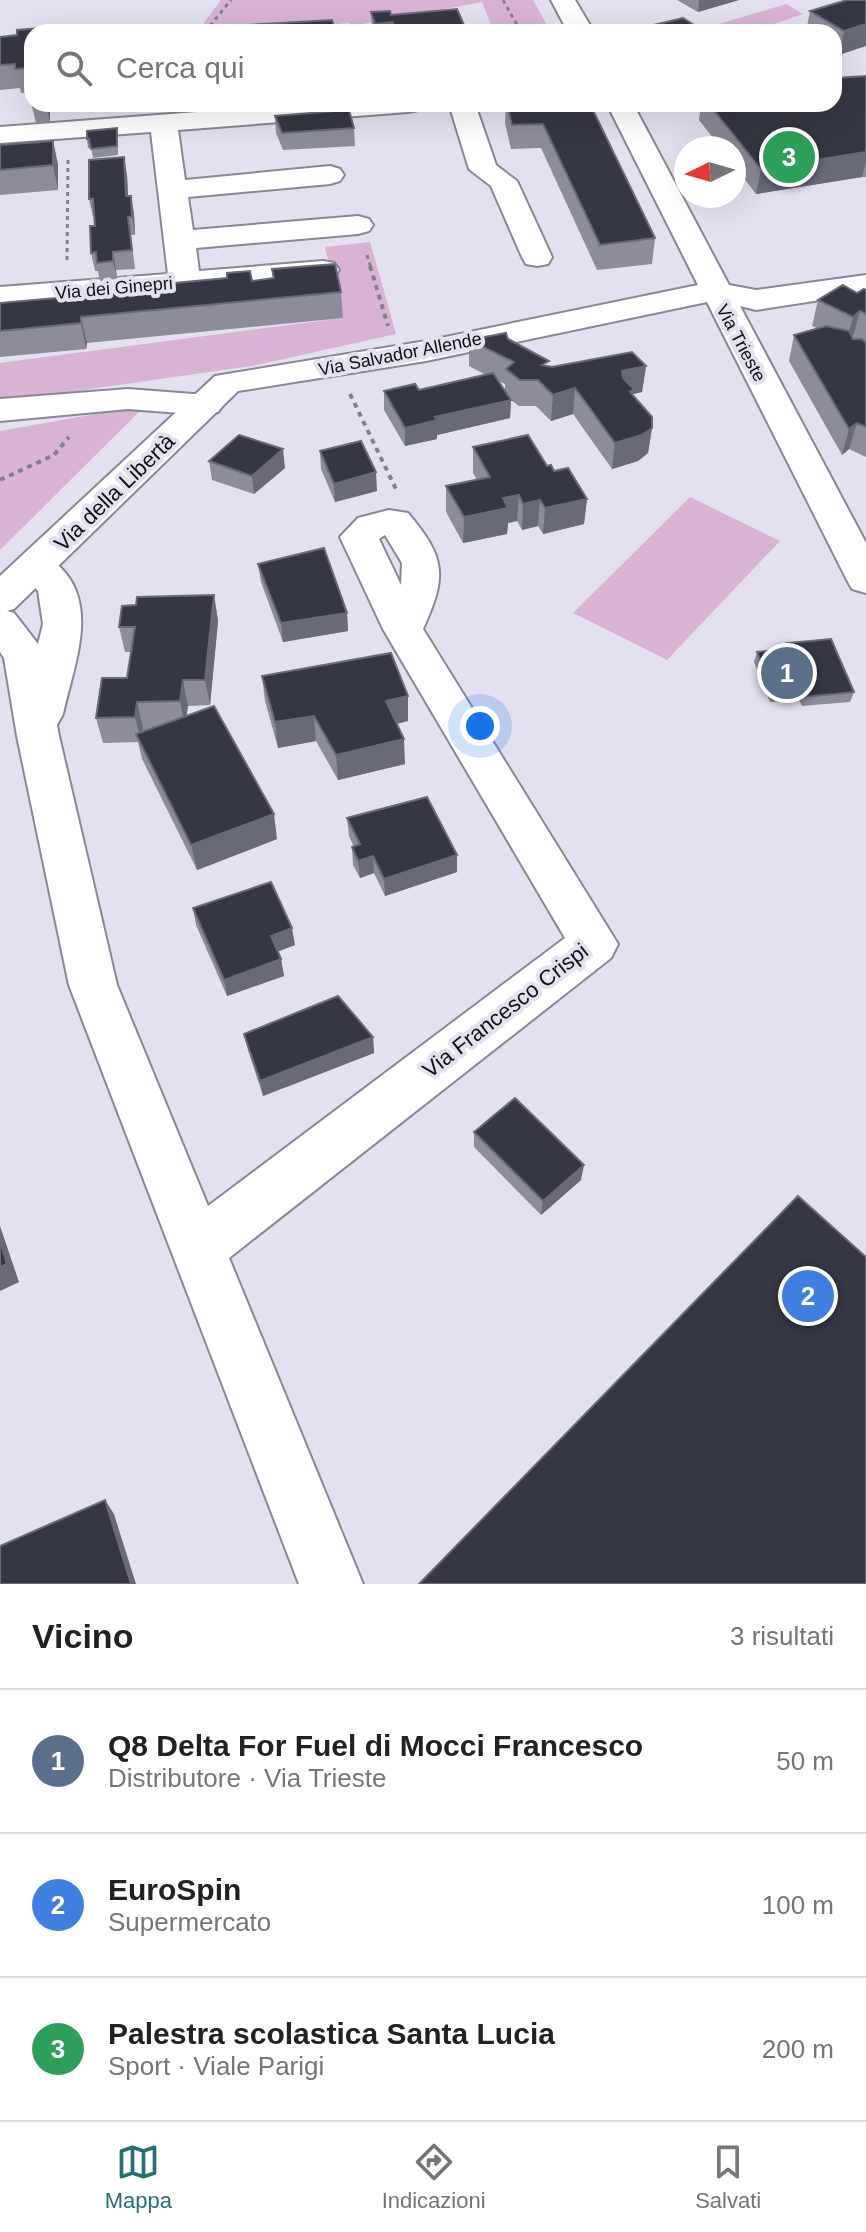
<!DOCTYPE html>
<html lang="it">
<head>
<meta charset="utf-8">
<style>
  :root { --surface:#fff; --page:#f2f2f2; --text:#202124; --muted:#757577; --line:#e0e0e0; --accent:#236f74 }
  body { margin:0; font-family:Arial,sans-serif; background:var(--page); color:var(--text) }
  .compass { position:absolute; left:674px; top:136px; width:72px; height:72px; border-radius:50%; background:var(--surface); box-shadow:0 8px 32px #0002; rotate:265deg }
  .you { position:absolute; left:480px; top:726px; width:28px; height:28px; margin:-20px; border:6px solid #fff; border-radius:50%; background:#1a73e8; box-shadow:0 0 0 12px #1a73e833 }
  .badge { display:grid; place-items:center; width:52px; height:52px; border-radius:50%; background:var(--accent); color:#fff; font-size:26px; font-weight:700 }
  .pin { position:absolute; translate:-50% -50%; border:4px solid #fff; box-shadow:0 2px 8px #0006 }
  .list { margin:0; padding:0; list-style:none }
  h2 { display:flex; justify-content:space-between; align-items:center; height:104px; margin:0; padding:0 32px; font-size:34px }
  h2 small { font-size:26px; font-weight:400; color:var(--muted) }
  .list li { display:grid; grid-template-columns:52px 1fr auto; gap:24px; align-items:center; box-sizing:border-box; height:144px; padding:0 32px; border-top:2px solid var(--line) }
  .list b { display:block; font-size:30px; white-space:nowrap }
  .list p { margin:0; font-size:26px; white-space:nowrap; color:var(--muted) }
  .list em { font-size:26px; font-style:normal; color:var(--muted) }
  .icon { flex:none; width:44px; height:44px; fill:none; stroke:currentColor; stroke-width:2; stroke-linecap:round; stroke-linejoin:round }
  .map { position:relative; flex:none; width:866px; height:1584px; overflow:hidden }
  .search { position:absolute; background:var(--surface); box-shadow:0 8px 32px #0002; left:24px; right:24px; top:24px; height:88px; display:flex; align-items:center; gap:20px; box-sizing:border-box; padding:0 28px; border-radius:24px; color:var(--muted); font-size:30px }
  .sheet { height:536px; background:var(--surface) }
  nav { display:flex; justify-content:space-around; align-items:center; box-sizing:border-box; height:112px; border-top:2px solid var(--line); background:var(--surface); font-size:22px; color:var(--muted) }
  nav a { display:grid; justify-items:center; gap:4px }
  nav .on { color:var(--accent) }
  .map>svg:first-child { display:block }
  .green { fill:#d9b3d3 }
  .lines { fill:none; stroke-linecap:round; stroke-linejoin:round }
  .service-casing { stroke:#898795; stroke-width:4 }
  .minor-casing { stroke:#898795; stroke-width:4 }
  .tertiary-casing { stroke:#898795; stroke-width:4 }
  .path-far1 { stroke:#82808b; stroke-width:3; stroke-dasharray:4 4; stroke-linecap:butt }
  .path { stroke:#82808b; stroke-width:4; stroke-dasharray:5 5; stroke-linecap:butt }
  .service { fill:#fff; fill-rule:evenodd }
  .minor { fill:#fff; fill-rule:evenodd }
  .tertiary { fill:#fff; fill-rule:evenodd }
  .wall { fill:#8c8c9a; fill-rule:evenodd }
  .shaded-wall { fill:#696a78 }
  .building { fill:#353844; stroke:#696a78; stroke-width:2 }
  .labels { text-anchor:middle; stroke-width:8; stroke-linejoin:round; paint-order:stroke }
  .far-street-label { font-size:18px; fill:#100f14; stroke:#e3e0f0 }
  .street-label { font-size:22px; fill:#100f14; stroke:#e3e0f0 }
</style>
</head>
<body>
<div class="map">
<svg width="866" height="1584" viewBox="0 0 866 1584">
  <rect width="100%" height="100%" fill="#e3e0f0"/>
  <path class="green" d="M221,0H533L551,32H494L482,2L352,26L349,23L242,32H197Z
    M786,4L803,14C776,22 739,42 712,26Z
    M370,242L396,334L257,365L0,402V363L342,318L325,247Z
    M146,405L0,550V431Z
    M690,497L780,541L667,660L573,613Z"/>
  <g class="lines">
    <g class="service-casing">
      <path id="service" d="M200,104H216V121H204Z"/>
    </g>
    <g class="minor-casing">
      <path id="minor" d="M301,104H421L418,110L408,112L178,130L185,180L330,166L340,169L344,175L340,181L330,184L188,197L193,230L358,216L369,219L373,225L369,231L358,234L196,248L199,271L323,261L334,263L339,270L334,277L0,307V287L168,274L151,132L0,143V127Z
        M449,104H475L496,165L517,181L552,257L548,264L537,266L526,264L522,257L491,186L469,169Z
        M128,389L206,395L218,398L223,405L218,412L206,415L128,409L0,421V399Z
        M389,510L408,513C446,558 447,576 423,629L618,944L611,958L229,1258L363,1584H299L69,985L17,736L4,658L0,652V609L14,613L38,644L43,624L38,591L17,566L22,557C40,552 48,555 60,567C100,606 73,667 63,714L57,725L59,736L117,985L208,1206L565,938L383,629L340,537L358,518ZM385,535L402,563L401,585L379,539Z"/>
    </g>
    <g class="tertiary-casing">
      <path id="tertiary" d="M551,0H575L594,32H568Z
        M607,104H633L729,285L756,290L866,275V293L756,310L740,306L866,543V593L852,589L847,580L707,302L426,361L238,391L14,609L0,613V576L215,376L426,341L698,285Z"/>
    </g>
    <path class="path-far1" d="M503,0L521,32
      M205,32L231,0
      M367,255L371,268
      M67,260L68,158"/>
    <path class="path" d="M370,266L388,326
      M350,394L396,489
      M0,480L54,455L69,437"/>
    <use href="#service" class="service"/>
    <use href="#minor" class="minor"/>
    <use href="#tertiary" class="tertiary"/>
  </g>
  <path class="wall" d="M677,0H739L698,12Z
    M866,0L839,55L834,52V32H806L810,11Z
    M371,12L391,15L467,32H372Z
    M32,32V104H50V122L36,123L30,99V93H21L20,88L0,90V37L17,35Z
    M866,76V177H862L756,194L734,165V148H721L699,120L701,104H834Z
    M506,104H590L655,238L652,264L597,270L541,148L511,149L505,123Z
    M275,116L354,128L355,146L283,150L276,133Z
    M118,138V155L93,158L91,148H88L87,139Z
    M53,141L58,165V190L0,195V145Z
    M127,175L128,196H131L134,214L135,235H131L135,269L116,270L117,279L100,281L98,271H95L91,253L95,226L94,217H93L89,199Z
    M272,269L341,292L343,318L87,343L86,349L0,357V303L273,279Z
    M866,290V457L849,449L842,455L789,361L794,335L817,328L812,326L818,300Z
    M508,339L548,367L646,366L642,392L633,394V396L652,428L648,453L638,461L612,469L573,414L551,421L536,406H519L511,400L510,418L437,435V439L405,446L384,410V391L419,390L486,375L469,366V340ZM498,381L505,384V390Z
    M473,447L547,466L554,471L587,499L584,524L543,534L538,526L522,530L517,521L508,523L507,534L463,543L446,512V486L477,480L473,473Z
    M320,451L377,491L335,502L321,469Z
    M209,461L285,468L254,494L212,480Z
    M258,564L347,613L348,631L283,642L261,582Z
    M214,595L218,621L210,705L188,706L186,716L277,839L197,870L142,759L138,742L103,743L96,718L127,678L131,652H125L119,627L136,605Z
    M787,643L854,692L850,702L802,706L799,700L770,702L754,662L757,652L786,649Z
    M262,676L408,696V721L397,724L405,764L338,780L316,741L278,748L265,701Z
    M347,818L457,872L385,896L374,873L360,878L353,865L352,847H354L349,836Z
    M193,908L295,945L278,951L281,959L284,976L227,996L196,925Z
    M244,1034L373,1037L374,1053L263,1096L248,1050Z
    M474,1132L581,1180L541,1215L474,1147Z"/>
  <path class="shaded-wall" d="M699,0H739L698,12Z
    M393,22V32H375V24Z
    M866,24V46L839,55L844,31Z
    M46,104H50V122Z
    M53,141L58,165V190L53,165Z
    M866,152V161L862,177L756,194L761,169Z
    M124,157L127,175L129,214L126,196Z
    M131,196L134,214L135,235L132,217Z
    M113,252L116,270L117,279L113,261Z
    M860,311L853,336L846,342L853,317Z
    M81,317L87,343L86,349L81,323Z
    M646,366L642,392L633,394L631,415L619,396L622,371Z
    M575,388L573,414L551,421L553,395Z
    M511,400L510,418L437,435V439L405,446V428L435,417Z
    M857,423L849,449L842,455L849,429Z
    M652,428L648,453L638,461L612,469L615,443Z
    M283,449L285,468L254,494L252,476Z
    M376,472L377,491L335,502L334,484Z
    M519,495L517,521L508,523L507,534L463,543L464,517L503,498Z
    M587,499L584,524L543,534L545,508Z
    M540,500L538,526L522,530L523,504Z
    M214,595L218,621L210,705L205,680Z
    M347,613L348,631L283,642L281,623Z
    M183,680L188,706L185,727L180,701Z
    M408,696V721L387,726L386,701Z
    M137,702L143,728L141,742L135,717Z
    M314,716L316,741L278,748L275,722Z
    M404,739L405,764L338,780L336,755Z
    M274,814L277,839L197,870L191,845Z
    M457,855V872L385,896L384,879Z
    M373,856L374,873L360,878L358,861Z
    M292,928L295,945L274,953L271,936Z
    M281,959L284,976L227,996L224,980Z
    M373,1037L374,1053L263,1096L260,1081Z
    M584,1165L581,1180L541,1215L543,1201Z
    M0,1226L19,1282L0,1291Z
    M105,1500L114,1514L136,1584H131Z"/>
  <path class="building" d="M847,0H866V24L844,31L810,11Z
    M457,9L467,32H396L393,22L375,24L371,12L390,11L391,15Z
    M683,18L705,32L628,31Z
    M332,20L336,32H214L213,27Z
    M80,25L81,30L114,28L115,32H32V99H30V68L15,69V64L0,65V37L17,35V30Z
    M866,76V152L761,169L709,104H834V78Z
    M507,104H590L655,238L600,245L543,124L512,125Z
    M349,110L354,128L282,133L275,116Z
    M117,128V146L91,149L89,139H87V131Z
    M53,141V165L0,170V145Z
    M124,157L126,196H131L132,217H128L132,250L113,252V261L97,263L96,252L91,253L90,226H95L93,199H89V160Z
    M335,264L341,292L81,317V323L0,331V303L79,296V292L227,278V273L250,271L252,281L274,278L272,269Z
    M843,285L857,293L864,289L866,290V314L860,311L853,317L818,300Z
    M826,326L849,331L853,339H862L866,343V427L857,423L849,429L794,335Z
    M506,333L508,339L549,361L542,365L552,367L632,352L646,366L622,371L623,378L634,389L630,392L652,417V428L642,435L615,443L575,388L553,395L538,380H520L506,369L514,362L469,340Z
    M493,373L511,400L435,417L437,420L405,428L384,391L415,384L419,390Z
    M239,435L283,449L252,476L209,461Z
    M528,435L547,466L551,465L554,471L568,468L587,499L545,508L540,500L523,504L519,495L503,498L508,508L464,517L446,486L490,477L473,447Z
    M361,441L376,472L334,484L320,451Z
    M324,548L347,613L281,623L258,564Z
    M214,595L205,680H183L180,701L137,702L135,717L96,718L102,678H127L135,627H119L122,606L136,605L137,597Z
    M831,639L854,692L805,697L802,690L773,693L757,652L790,649L787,643Z
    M391,653L408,696L386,701L404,739L336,755L314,716L275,722L262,676Z
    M214,706L274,814L191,845L136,734Z
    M427,797L457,855L384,879L373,856L358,861L352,847L360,844L347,818Z
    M271,882L292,928L271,936L281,959L224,980L193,908Z
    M338,996L373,1037L260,1081L244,1034Z
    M515,1098L584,1165L543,1201L474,1132Z
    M798,1196L866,1257V1584H419Z
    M0,1241L7,1264L0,1267Z
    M105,1500L131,1584H0V1546Z"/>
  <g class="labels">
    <g class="far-street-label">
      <text transform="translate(114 288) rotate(-5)" y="6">Via dei Ginepri</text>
      <text transform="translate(741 343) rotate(62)" y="6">Via Trieste</text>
      <text transform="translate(400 354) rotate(-11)" y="6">Via Salvador Allende</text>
    </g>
    <g class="street-label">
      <text transform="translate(114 492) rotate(-44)" y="8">Via della Libertà</text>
      <text transform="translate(505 1010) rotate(-38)" y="8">Via Francesco Crispi</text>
    </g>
  </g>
</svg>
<svg class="compass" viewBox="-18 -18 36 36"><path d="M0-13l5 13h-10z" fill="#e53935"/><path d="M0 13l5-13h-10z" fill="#757577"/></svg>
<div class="you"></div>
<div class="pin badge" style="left:787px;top:673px;background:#5c6f8a">1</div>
<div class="pin badge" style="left:808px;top:1296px;background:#3f7fe0">2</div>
<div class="pin badge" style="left:789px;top:157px;background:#2e9e5b">3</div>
<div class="search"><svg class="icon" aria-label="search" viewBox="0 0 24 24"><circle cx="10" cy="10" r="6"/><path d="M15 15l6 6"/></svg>Cerca qui</div>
</div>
<section class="sheet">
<h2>Vicino<small>3 risultati</small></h2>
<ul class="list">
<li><span class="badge" style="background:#5c6f8a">1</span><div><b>Q8 Delta For Fuel di Mocci Francesco</b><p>Distributore · Via Trieste</p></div><em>50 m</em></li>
<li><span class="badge" style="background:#3f7fe0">2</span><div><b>EuroSpin</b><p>Supermercato</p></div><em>100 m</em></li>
<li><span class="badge" style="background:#2e9e5b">3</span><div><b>Palestra scolastica Santa Lucia</b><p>Sport · Viale Parigi</p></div><em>200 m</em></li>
</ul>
</section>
<nav>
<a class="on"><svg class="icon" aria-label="map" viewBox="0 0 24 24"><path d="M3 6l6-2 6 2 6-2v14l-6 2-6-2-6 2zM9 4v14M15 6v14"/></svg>Mappa</a>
<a><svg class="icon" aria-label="directions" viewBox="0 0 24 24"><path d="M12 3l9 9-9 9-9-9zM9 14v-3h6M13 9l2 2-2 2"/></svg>Indicazioni</a>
<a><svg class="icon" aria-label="saved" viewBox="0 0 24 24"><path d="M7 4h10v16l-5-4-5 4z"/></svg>Salvati</a>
</nav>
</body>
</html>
